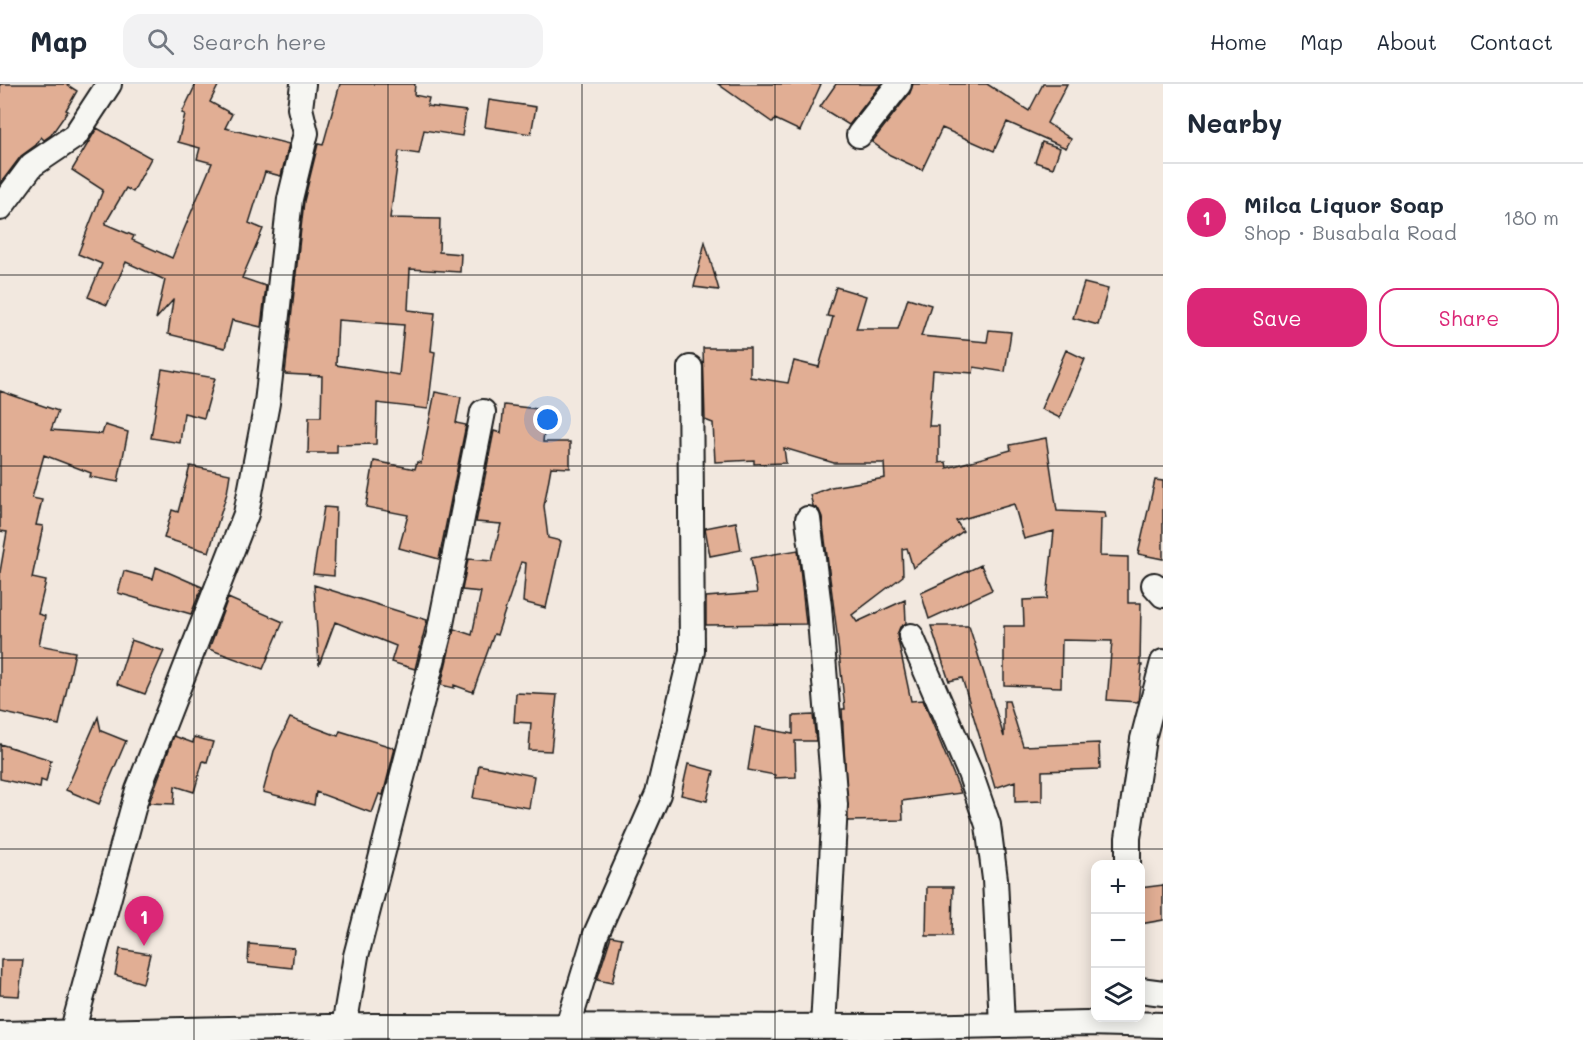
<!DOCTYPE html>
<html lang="en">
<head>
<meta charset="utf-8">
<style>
  :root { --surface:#fff; --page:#f2f2f3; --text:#1f2937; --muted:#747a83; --line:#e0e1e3; --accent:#db2777 }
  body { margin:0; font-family:Mali,sans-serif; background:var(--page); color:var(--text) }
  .controls { position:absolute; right:18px; bottom:18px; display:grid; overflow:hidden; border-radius:12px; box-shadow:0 3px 15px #0003 }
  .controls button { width:54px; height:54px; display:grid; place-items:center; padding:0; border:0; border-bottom:2px solid var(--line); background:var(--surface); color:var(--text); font:30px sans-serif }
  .you { position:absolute; left:548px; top:336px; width:21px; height:21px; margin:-15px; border:4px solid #fff; border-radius:50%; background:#1a73e8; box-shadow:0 0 0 9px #1a73e833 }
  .badge { display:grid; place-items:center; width:39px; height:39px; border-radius:50%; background:var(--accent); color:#fff; font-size:20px; font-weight:700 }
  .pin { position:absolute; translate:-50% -50px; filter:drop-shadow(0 2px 3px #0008) }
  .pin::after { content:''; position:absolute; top:32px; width:21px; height:18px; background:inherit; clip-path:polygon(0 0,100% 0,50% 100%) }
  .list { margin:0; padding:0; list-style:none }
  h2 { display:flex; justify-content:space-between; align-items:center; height:78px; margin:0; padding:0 24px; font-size:26px }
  h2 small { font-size:20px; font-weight:400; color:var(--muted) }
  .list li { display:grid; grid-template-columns:39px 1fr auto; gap:18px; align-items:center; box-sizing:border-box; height:108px; padding:0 24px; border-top:2px solid var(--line) }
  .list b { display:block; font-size:22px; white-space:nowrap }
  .list p { margin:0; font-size:20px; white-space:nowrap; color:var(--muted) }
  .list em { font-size:20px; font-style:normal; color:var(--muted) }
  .actions { display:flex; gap:12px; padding:18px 24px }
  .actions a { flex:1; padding:14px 0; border:2px solid var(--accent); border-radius:18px; text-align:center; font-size:21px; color:var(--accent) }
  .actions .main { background:var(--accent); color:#fff }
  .icon { flex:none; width:33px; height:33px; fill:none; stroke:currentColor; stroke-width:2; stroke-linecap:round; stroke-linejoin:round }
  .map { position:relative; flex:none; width:1163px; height:956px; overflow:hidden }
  header { display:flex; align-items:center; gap:36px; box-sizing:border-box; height:84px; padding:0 30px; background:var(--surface); border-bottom:2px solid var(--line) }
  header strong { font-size:28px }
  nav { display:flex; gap:33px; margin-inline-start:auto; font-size:21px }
  .search { width:420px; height:54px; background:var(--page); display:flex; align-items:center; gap:15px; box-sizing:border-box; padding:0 21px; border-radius:18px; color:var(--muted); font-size:22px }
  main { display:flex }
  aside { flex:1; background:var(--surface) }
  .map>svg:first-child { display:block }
  .building { fill:#e1ae94; stroke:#1c1c1c; stroke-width:1.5; fill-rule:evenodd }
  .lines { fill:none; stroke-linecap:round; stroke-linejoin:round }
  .minor-casing { stroke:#1c1c1c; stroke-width:28 }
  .minor { stroke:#f6f6f2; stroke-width:24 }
  .grid { fill:none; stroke:#1c1c1c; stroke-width:1.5; stroke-opacity:0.55 }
</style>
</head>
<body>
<header>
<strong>Map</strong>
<div class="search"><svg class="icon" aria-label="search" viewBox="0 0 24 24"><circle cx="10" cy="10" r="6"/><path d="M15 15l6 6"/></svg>Search here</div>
<nav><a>Home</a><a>Map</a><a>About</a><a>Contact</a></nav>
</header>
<main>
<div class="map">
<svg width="1163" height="956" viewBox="0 0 1163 956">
  <rect width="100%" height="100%" fill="#f2e8df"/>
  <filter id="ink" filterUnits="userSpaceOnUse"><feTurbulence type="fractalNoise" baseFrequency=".0167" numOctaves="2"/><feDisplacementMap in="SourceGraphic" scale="12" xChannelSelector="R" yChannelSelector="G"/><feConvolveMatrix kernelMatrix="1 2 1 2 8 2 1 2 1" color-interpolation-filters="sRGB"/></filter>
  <g filter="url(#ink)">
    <path class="building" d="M0,0H66L77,7L66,26L68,27L51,51L44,56L41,53L36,61L21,72L0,100Z
      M196,0H219L210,18L232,30L225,44L289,60L281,92L265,88L249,139L263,145L242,194L266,202L261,243L232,236L225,264L168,250L173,216L156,235L165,196L126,178L107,221L88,213L102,180L78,170L103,106L72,86L97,44L151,74L133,108L126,104L105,140L134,152L132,156L172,174L212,79L197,75L200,64L178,58L185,30L182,29Z
      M340,0H415L414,11L429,14L427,22L466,27L462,52L424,46L419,70L399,67L390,134L440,135L439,168L461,170L460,188L410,185L408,226L435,229L431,267L435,268L428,325L377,319L376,360L337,361V369H308L309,333H321L322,292L285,290L304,117L318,60L323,61ZM338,236L404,241L399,291L336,281Z
      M718,0H821L800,47L775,35L773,39Z
      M836,0H881L849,41L820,23Z
      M913,0H987L1029,27L1043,0H1067L1047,39L1071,55L1066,64L1007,38L994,67L942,44L922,86L890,71L872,58L910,9Z
      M489,16L536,23L531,50L485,43Z
      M1042,58L1060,64L1053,84L1035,78Z
      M705,158L719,206L694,203Z
      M1084,199L1108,205L1098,241L1073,234Z
      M836,203L866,212L856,245H898L908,214L931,221L921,252L987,258L989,246L1011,248L1005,288L974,283L973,289L933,286L929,342H939V379L946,378L947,384L1011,366L1010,361L1046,354L1057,427L1105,429L1106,434L1101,435L1100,472L1128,473V519H1141L1140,581H1142L1138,618L1107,616L1112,557L1062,556L1061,603L1004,601V542H1024L1023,516L1047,515L1054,447L1024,455L1014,420L956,437L963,447L913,484L907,464L902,465L903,492L852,531L857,538L905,516L906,539L900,543L897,551L911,617L923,616L961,709L902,717L903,736L848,737L842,625H845L836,541L822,433L819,426L813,422L810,411L831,403L885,394L884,379H834L784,364L786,379L754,380V376L715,378L713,339L705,336L703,264H750V293L788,299L794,277L819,283L833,233L827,232Z
      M1066,266L1085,275L1060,334L1041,325Z
      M162,285L215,294L204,334L184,329L180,359L151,354Z
      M0,307L58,327L51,346L102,350L105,341L128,348L118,398L90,393L91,389L44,371L32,414L42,416L36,441L43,442L32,494L46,497L38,530L45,532L39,561L75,568L59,641L0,628V488L7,448L0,447Z
      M435,308L461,313L456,339L466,341L439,475L399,464L408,431L366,423L374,377L415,385L417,378L421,379Z
      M504,321L546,326L543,358H570V384L551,383L544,422L548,454L561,457L546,524L523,518L526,479L521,478L497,551L494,550L473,608L454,601V604L441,601L454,545L472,551L481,508L462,506L468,475L492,477L501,440L476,438L494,347L501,349Z
      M190,382L230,390L227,409L209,468L164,454L172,426L178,428Z
      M1155,396L1163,397V475L1138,470Z
      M324,423L336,424L334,492L313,490Z
      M736,438L741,466L710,472L705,444Z
      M798,466L806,540L706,541V513L757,509L751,474Z
      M981,481L992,506L929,535L921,509Z
      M156,483L202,503L191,530L118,509L124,487L153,495Z
      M314,501L427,536L415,585L391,578L396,562L335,538L319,581Z
      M228,514L283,538L263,585L209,565Z
      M931,542H969L1004,653V617H1009L1023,662L1099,659L1100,685L1042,687V717L1015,718V697L995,704L962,594L949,597Z
      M131,556L164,567L145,610L117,600Z
      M516,609L557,611L551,667L529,666L531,639L514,638Z
      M813,631L816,657H795L796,693L775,694V691L748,686L755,643L793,650V632Z
      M98,633L101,647L126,657L99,720L66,706Z
      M290,634L338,652L340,647L395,664L383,711L379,710L372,729L316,708L314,721L263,708L274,667Z
      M174,652L193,659L194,653L213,658L207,678L203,677L194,708L175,702L174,720L149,719Z
      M0,660L51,676L46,698L41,696L40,704L0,695Z
      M688,680L714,687L707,717L681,711Z
      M479,681L534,692L529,724L473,714Z
      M1163,801V836L1140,840V804Z
      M927,803H953L952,852H926Z
      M611,852L622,854L612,899L597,896Z
      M249,860L294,864L292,884L248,879Z
      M120,865L150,870L143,899L115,891Z
      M1,876H23L19,912L0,911Z"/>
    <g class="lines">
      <g class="minor-casing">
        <path id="minor" d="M859,51L899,0
          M0,124L32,81L75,52L109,0
          M808,435L819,523L835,721L823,943
          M1154,501L1163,511
          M911,552L970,689L988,741L995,795L1002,941
          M1128,780V754L1143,655L1163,578
          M1140,906L1163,909
          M568,942L596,850L658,710L692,567L690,284
          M344,943L356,872L439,550L483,328
          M72,949L138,706L246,430L267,319L290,115L306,49L300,24L303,0
          M0,950L373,942L912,943L1087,939L1163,941"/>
      </g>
      <use href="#minor" class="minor"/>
    </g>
  </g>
  <path class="grid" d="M194,0V956M388,0V956M582,0V956M775,0V956M969,0V956M0,191H1163M0,382H1163M0,574H1163M0,765H1163"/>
</svg>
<div class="controls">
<button>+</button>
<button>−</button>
<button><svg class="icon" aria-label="layers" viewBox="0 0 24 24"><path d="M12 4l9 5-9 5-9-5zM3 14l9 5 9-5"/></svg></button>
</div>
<div class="you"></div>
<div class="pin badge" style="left:144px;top:862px">1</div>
</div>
<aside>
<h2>Nearby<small></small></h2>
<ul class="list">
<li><span class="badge">1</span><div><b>Milca Liquor Soap</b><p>Shop · Busabala Road</p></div><em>180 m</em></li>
</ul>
<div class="actions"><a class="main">Save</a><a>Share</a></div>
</aside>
</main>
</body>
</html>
